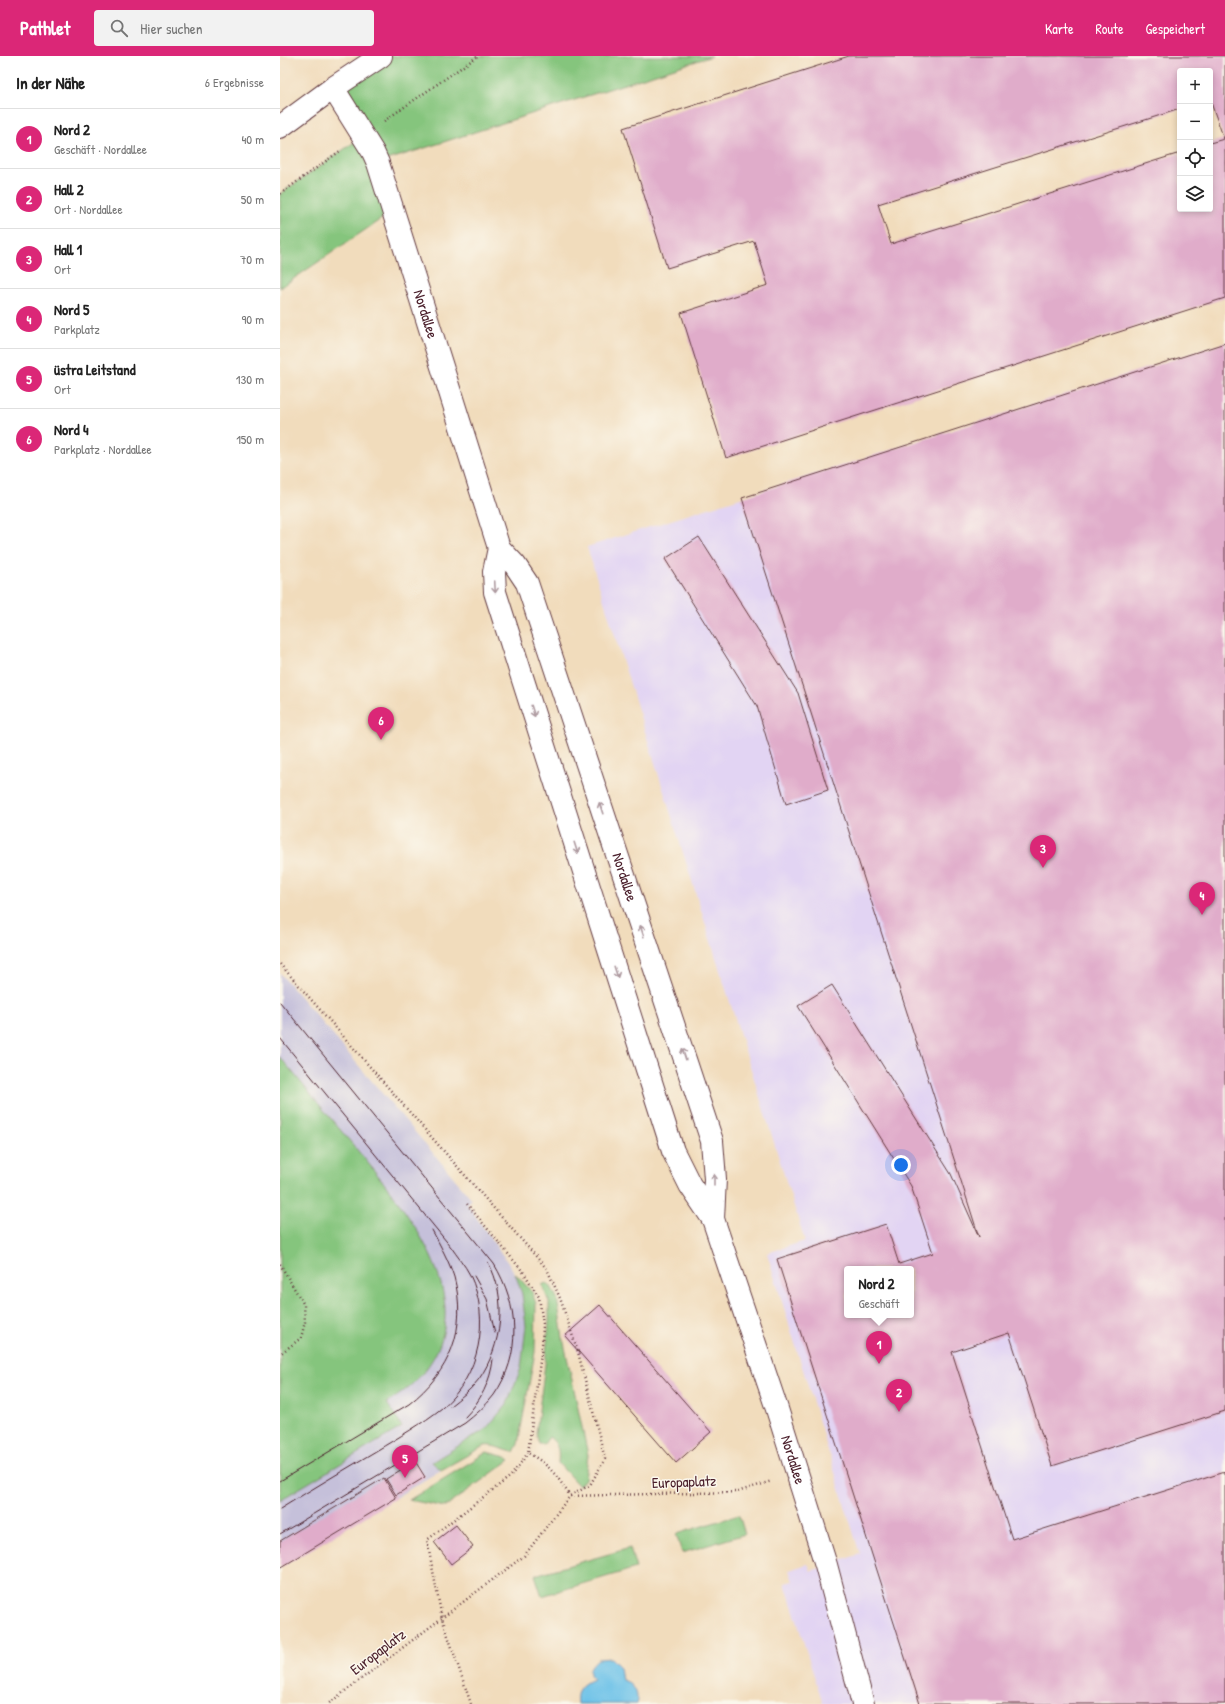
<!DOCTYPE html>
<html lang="de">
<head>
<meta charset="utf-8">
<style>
  :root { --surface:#fff; --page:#f2f2f2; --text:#222; --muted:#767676; --line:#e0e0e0; --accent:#db2777 }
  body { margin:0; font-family:"Patrick Hand",sans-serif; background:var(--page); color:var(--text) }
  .controls { position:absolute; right:12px; top:12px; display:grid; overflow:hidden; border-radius:4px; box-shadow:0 2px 6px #0003 }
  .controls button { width:36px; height:36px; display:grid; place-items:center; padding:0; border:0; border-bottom:1px solid var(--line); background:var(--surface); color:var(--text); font:20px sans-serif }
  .you { position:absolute; left:621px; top:1109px; width:14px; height:14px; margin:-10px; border:3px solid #fff; border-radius:50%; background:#1a73e8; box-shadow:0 0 0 6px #1a73e833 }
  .badge { display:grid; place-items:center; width:26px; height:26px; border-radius:50%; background:var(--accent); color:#fff; font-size:13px; font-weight:700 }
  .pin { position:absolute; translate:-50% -33px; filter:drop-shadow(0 1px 2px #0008) }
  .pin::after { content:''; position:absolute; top:21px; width:14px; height:12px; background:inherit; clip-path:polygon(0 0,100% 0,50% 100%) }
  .popup { position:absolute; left:564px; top:1210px; width:70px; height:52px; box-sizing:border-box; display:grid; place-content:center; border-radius:4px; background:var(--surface); filter:drop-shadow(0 1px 3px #0005); font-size:13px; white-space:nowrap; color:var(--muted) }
  .popup b { font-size:15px; color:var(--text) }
  .popup::after { content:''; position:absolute; left:50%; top:100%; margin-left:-8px; border:8px solid transparent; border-top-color:var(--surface) }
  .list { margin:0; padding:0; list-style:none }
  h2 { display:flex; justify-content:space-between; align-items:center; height:52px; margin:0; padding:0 16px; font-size:17px }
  h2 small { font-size:13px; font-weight:400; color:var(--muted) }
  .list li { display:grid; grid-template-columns:26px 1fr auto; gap:12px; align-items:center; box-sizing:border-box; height:60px; padding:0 16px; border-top:1px solid var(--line) }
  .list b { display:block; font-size:15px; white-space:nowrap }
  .list p { margin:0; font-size:13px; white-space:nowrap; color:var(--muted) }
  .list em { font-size:13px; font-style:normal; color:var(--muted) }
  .icon { flex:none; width:22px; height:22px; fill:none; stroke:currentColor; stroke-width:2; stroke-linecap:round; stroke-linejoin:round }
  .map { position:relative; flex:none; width:945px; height:1648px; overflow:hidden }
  header { display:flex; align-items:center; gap:24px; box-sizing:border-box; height:56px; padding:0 20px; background:var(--accent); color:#fff }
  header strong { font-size:19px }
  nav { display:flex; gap:22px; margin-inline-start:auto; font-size:14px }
  .search { width:280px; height:36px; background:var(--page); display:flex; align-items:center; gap:10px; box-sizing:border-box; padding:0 14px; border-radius:4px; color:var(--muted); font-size:15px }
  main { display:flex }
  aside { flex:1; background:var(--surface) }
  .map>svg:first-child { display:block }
  .built { fill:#e2d4f3; fill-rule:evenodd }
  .industrial { fill:#c5c0da }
  .green { fill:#85c57d; stroke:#687254 }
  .water { fill:#6bc1e8; stroke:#5a708a }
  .building { fill:#e0acca; fill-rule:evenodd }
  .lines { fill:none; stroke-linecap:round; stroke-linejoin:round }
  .minor-casing { stroke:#633b41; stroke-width:24 }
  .major-casing { stroke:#633b41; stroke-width:24 }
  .path { stroke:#633b41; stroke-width:2.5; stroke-dasharray:1 3; stroke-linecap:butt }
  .minor { stroke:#fff; stroke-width:22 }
  .major { stroke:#fff; stroke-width:22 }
  .tram { stroke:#4a1f2b; stroke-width:1 }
  .oneway { stroke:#ae9aa0 }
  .labels { text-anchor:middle; stroke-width:3; stroke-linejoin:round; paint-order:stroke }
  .street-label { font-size:15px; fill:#4a1f2b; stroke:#fbf7ec }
</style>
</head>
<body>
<header>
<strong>Pathlet</strong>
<div class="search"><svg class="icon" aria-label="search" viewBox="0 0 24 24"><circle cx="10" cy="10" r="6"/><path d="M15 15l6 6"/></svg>Hier suchen</div>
<nav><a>Karte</a><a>Route</a><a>Gespeichert</a></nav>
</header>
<main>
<aside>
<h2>In der Nähe<small>6 Ergebnisse</small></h2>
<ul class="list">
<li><span class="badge">1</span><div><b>Nord 2</b><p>Geschäft · Nordallee</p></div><em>40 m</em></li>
<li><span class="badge">2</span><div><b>Hall 2</b><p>Ort · Nordallee</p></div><em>50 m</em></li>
<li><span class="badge">3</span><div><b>Hall 1</b><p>Ort</p></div><em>70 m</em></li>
<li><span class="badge">4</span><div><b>Nord 5</b><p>Parkplatz</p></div><em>90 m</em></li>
<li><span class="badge">5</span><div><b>üstra Leitstand</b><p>Ort</p></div><em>130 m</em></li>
<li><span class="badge">6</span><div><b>Nord 4</b><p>Parkplatz · Nordallee</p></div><em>150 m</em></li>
</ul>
</aside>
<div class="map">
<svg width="945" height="1648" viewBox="0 0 945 1648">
  <rect width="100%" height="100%" fill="#fbf7ec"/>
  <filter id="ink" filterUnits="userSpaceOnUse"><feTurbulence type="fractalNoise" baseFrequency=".025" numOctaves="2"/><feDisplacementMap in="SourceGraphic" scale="8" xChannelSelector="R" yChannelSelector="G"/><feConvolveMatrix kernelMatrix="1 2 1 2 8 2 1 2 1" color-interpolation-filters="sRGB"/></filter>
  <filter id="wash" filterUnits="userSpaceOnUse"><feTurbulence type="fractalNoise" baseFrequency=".012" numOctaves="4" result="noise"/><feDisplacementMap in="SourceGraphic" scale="16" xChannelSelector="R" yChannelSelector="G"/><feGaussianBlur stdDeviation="0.9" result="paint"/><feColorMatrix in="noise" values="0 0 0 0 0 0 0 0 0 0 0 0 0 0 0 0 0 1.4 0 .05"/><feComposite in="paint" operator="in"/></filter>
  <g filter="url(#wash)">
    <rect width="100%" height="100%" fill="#f1dcbc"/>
    <path class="built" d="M945,287V1648H543L505,1527L513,1525L509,1514L528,1508L531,1515L580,1498L487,1197L525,1185L307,491ZM567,1213H631V1259H567Z"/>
    <path class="industrial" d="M0,917L192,1143L187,1148L235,1217L242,1238L246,1270L241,1312L227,1348L206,1373L152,1406L161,1414L0,1512Z"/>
    <path class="green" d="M101,0H432L98,107L113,155L0,232V138L83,80L53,32Z
      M0,1001C25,1031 49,1061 74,1090C137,1166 225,1273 107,1347L122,1371L0,1444Z
      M235,1217L252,1236L256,1248L255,1296L238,1388L234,1396C224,1395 214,1388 204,1390L161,1414L152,1406L206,1373L227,1348L241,1312L246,1270L242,1238Z
      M266,1227L270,1229L277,1242L283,1282L308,1399L305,1423L299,1430L278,1407C279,1396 279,1388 269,1381L264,1388H259L256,1377L265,1308L269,1265V1246L262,1229Z
      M207,1396L226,1401L230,1404L165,1451L129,1444Z
      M459,1459L465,1478L402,1497L396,1478Z
      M350,1492L356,1512L262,1540L255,1519Z"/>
    <path class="water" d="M331,1602L340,1611L342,1624C352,1626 360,1637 356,1648H297C295,1634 301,1628 313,1623C306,1615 311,1609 318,1603Z"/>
    <g id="blocks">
      <path class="building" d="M569,0H945V242L446,402L401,257L488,229L474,185L387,212L343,72ZM900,15H930V44L944,83L930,87V153H900V97L611,188L598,148L900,53Z
        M945,287V1355L772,1410L729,1277L672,1296L732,1483L945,1416V1648H640L497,1203L606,1168L619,1208L653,1197L631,1130L518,950L552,929L671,1118L699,1181L462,442ZM567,1213H631V1259H567Z
        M419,481L518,637L548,734L506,748L477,650L385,503Z
        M320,1249L431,1376L396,1407L285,1280Z
        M135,1405L145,1421L116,1439L106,1423Z
        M104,1422L116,1442L0,1512V1485Z
        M176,1469L193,1491L171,1508L154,1486Z"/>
    </g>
  </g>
  <g filter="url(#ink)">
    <use href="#blocks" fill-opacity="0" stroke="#633b41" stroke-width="1"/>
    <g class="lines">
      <g class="minor-casing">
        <g id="minor">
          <path id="s1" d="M53,32L93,96L98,107L219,492L235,509L247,527L432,1085L435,1123L433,1163"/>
          <path id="s2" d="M219,492L214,516L215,536L393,1095L410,1129L433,1163L497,1353L546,1509L583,1648"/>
        </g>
      </g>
      <g class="major-casing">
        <path id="major" d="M0,71L53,32L101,0"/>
      </g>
      <path class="path" d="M104,65L198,0
        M0,138L60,95
        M0,908L267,1213L280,1242L298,1296L325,1403L310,1429L290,1440L244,1500L48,1648
        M187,1148L244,1217L259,1241L263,1268L262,1290L248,1397C270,1409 277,1420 290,1440L457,1436L492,1425
        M0,1208L24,1249L25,1266L21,1282L0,1298
        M191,1648L162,1562L147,1484L231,1420L248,1397"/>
      <use href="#minor" class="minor"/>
      <use href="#major" class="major"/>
      <path class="tram" d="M0,946L214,1208C239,1249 242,1299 214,1339C206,1350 195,1359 185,1367L0,1478
        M0,982L171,1191C177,1200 185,1209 190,1219C211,1263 200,1320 162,1352C142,1368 119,1381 96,1395C64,1414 32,1433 0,1453
        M194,1220L207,1243L215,1277
        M170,1350C180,1342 191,1334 199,1323C222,1290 228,1242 208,1206
        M185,1361C200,1346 211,1325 213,1303
        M0,1425L129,1348C170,1316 188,1272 174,1221C169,1205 160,1189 152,1174"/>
    </g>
    <defs><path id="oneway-shaft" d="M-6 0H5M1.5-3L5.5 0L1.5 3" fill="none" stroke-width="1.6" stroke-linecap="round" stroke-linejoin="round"/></defs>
    <g class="oneway">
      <use href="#oneway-shaft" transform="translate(215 531) rotate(87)"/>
      <use href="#oneway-shaft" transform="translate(253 655) rotate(72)"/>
      <use href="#oneway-shaft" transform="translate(321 752) rotate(-108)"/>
      <use href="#oneway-shaft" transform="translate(296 792) rotate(72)"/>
      <use href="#oneway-shaft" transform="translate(362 875) rotate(-108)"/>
      <use href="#oneway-shaft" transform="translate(336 916) rotate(72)"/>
      <use href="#oneway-shaft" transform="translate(404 998) rotate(-108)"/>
      <use href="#oneway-shaft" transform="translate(434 1124) rotate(-90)"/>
    </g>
  </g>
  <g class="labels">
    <g class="street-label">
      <text dy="5" stroke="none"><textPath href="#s1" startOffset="246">Nordallee</textPath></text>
      <text dy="5" stroke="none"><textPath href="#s1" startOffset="846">Nordallee</textPath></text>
      <text dy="5" stroke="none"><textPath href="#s2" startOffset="964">Nordallee</textPath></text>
      <text transform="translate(404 1426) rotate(-2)" y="5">Europaplatz</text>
      <text transform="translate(98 1596) rotate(-37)" y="5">Europaplatz</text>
    </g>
  </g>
</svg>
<div class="controls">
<button>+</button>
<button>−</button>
<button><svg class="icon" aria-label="locate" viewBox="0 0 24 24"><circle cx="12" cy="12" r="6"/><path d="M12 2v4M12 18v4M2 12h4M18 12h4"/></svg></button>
<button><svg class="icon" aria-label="layers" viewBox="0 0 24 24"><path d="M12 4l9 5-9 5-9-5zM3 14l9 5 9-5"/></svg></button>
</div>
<div class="you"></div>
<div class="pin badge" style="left:599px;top:1308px">1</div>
<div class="popup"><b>Nord 2</b>Geschäft</div>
<div class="pin badge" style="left:619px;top:1356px">2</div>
<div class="pin badge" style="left:763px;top:812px">3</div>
<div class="pin badge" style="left:922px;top:859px">4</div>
<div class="pin badge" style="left:125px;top:1422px">5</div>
<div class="pin badge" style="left:101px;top:684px">6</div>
</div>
</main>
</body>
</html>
